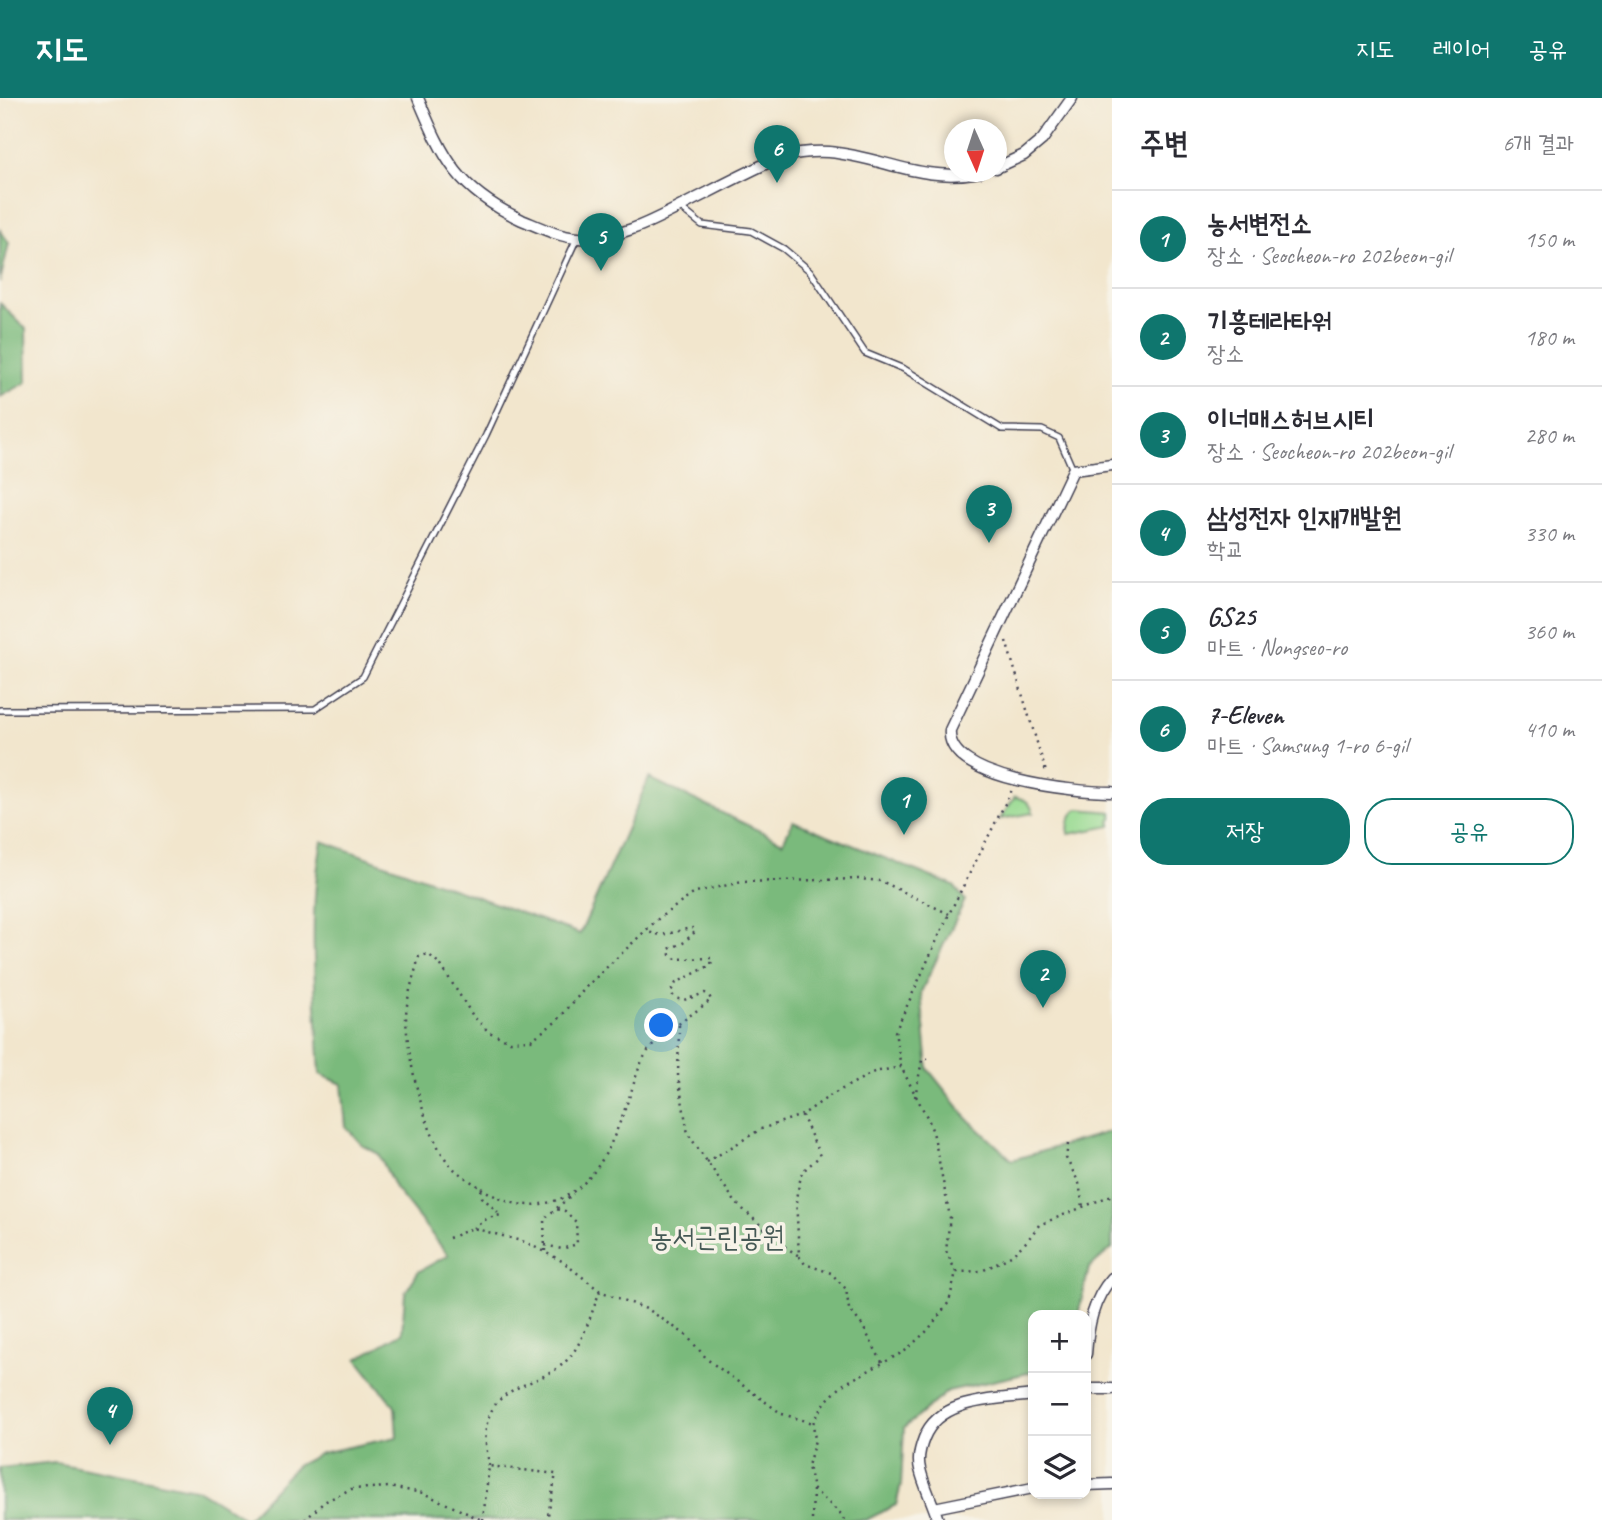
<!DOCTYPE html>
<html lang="ko">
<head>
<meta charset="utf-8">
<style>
  :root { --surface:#fff; --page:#f7f7f7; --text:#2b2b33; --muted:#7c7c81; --line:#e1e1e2; --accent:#0f766e }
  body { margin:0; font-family:Caveat,"Poor Story",sans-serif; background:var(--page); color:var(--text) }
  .controls { position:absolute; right:21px; bottom:21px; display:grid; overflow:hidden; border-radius:14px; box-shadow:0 4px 10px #0003 }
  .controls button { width:63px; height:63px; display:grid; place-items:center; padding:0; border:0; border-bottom:2px solid var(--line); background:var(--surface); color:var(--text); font:35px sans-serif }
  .compass { position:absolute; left:944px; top:21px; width:63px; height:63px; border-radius:50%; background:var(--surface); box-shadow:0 4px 10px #0003; rotate:177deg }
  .you { position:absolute; left:662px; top:928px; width:24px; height:24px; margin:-18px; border:5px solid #fff; border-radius:50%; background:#1a73e8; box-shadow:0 0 0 10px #1a73e833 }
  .badge { display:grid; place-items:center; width:46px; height:46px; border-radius:50%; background:var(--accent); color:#fff; font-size:23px; font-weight:700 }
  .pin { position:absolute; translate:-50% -58px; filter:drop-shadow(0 2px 4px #0008) }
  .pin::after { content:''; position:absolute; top:37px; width:24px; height:21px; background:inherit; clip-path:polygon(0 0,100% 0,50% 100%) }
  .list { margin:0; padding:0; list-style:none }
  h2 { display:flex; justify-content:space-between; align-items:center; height:91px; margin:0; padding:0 28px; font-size:30px }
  h2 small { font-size:23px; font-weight:400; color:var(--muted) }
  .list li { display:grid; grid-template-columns:46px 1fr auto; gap:21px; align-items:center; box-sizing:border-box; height:98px; padding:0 28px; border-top:2px solid var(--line) }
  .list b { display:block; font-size:26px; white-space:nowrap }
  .list p { margin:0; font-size:23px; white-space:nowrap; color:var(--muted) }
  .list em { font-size:23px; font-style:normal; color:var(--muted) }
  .actions { display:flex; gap:14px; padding:21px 28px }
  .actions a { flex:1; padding:16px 0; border:2px solid var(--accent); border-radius:28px; text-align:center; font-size:24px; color:var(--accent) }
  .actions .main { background:var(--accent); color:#fff }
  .icon { flex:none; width:38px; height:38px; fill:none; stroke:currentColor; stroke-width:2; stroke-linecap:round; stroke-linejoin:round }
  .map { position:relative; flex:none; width:1112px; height:1422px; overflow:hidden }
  header { display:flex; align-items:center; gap:42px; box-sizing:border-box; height:98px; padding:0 35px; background:var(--accent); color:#fff }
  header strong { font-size:33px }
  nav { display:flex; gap:38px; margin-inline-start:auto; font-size:24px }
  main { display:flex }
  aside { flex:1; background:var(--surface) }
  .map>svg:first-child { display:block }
  .green { fill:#98da91; stroke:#5d7e66; stroke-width:2 }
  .forest { fill:#7aba7b; stroke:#4e6e5b; stroke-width:2 }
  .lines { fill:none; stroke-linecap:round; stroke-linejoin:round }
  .service-casing { stroke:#413f51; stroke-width:8 }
  .minor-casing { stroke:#413f51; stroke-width:13 }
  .path { stroke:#413f51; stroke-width:2.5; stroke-dasharray:2 5; stroke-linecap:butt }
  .service { stroke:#fff; stroke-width:5 }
  .minor { stroke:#fff; stroke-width:10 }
  .labels { text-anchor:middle; stroke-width:7; stroke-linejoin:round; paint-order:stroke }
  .park-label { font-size:28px; fill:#455955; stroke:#f7f3e8 }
</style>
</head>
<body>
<header>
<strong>지도</strong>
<nav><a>지도</a><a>레이어</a><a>공유</a></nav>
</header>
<main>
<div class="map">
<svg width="1112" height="1422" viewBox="0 0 1112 1422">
  <rect width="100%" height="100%" fill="#f7f3e8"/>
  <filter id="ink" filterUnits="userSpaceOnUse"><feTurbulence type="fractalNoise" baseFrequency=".0143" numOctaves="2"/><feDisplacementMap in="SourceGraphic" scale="14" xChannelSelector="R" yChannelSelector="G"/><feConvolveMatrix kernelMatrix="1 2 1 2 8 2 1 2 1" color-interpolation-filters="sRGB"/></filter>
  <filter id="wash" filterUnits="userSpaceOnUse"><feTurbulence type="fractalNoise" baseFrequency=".00686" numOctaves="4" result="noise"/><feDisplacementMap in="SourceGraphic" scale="28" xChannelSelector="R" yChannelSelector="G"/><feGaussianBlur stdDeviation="1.57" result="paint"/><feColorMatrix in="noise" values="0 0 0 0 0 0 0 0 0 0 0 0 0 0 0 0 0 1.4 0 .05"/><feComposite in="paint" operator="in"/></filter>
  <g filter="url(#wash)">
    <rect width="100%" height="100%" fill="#f2e6cd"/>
    <path class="green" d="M1015,699C1026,702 1030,703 1033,715L1000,721Z
      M1078,711L1112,714V721L1110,722L1111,728L1069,736C1067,726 1069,718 1078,711Z"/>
    <path class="forest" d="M0,132L9,145L0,184Z
      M0,205L26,231L27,284L0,299Z
      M649,680L783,744L793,723L954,788L965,802L921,894L928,971L968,1021L1012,1062L1112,1033V1150L1089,1170L1078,1217H1033V1274L948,1293L904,1330L901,1387L896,1407L866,1422H0V1370L55,1364L145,1381L199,1392L246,1421L296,1368L321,1355L397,1339L395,1309L357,1261L402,1235L405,1195L418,1174L448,1157L395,1090L379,1056L363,1048L346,1029L342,986L320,976C316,899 307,819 322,743L580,836Z"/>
  </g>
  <g filter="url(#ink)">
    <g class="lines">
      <g class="service-casing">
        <path id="service" d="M681,110L702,127L751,133L784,151L810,173L865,255L904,271L1002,331L1042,332L1059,340L1073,372
          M0,612L315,611L363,579L486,337L577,140"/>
      </g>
      <g class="minor-casing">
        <path id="minor" d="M418,0C444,62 458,92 522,122C539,129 559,139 578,140C623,143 664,116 703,97C728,84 754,71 780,59C796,55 812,53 829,54C884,59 920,85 980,74
          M996,70L1024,57L1042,42L1072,0
          M1112,367L1073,372L950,632C945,682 1077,694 1112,694
          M1086,1256C1088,1228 1093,1201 1112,1180
          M1086,1291H1112
          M1086,1387L1112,1386
          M934,1410L1033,1390
          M938,1422C933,1405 924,1388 920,1371C917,1360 920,1350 924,1340C940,1299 997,1302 1033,1297"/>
      </g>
      <path class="path" d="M1006,543L1046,674
        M679,927L678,978L688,1036L736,1105L784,1148L799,1158
        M915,999L922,962L931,960
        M1068,1046L1066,1060L1079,1085L1083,1109
        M707,1064L761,1031L802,1017
        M481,1090C505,1105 522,1111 551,1104C598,1091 615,1038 630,997C635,983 639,965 648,953C660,938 695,914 711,902L709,897L705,895L684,902L674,900L671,893L676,885L711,867L712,860L676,861L670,857L669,851L683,845L695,834L693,830C678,831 661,842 648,833
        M473,1130L488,1120L501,1117L482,1099L481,1090C472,1084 462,1078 454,1071C425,1044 406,956 406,917C407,898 414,878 419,859L428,856L440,866L473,918L489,934L510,943L531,942L557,923L587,888L659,820L696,794L742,784L859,781L881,783L949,816
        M449,1140L473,1130L525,1144L562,1163L600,1193L649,1212L686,1237L708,1262L782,1316L813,1325
        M545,1147L562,1151L577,1146L576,1124L565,1113L556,1111
        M545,1153L544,1121L573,1096
        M956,1174L946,1153L950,1119L934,1038L929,1023L901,969L895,934L949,816L1012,692
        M882,1264L862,1227L849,1211L846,1191L831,1175L805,1166L799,1158L796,1100L802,1074L820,1058L802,1017L831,997L874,974L901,969
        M489,1368C488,1357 484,1342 486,1331C492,1285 536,1290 564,1265C583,1248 591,1215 600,1193
        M305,1422L324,1404L351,1391L389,1389L423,1395L482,1422
        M483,1422L489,1368L556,1376L547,1422
        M812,1422L813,1391
        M844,1422L841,1416L813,1391L808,1368L815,1342L813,1325L826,1303L844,1286L905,1253L928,1232L949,1204L956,1174L982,1173L1011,1158L1027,1143L1039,1127L1112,1097"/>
      <use href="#service" class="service"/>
      <use href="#minor" class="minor"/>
    </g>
  </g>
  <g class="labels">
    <g class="park-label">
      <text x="717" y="1148">농서근린공원</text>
    </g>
  </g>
</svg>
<div class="controls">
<button>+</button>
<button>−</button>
<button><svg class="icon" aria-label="layers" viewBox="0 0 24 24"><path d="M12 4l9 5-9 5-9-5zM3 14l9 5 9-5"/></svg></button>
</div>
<svg class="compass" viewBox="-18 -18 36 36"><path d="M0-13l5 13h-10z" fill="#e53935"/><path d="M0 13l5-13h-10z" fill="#7c7c81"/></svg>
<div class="you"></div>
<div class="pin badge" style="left:904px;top:737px">1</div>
<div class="pin badge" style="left:1043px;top:910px">2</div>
<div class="pin badge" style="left:989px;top:445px">3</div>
<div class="pin badge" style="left:110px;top:1347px">4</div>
<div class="pin badge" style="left:601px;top:173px">5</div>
<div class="pin badge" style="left:777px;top:85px">6</div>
</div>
<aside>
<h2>주변<small>6개 결과</small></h2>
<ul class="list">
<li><span class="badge">1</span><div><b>농서변전소</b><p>장소 · Seocheon-ro 202beon-gil</p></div><em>150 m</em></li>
<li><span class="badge">2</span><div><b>기흥테라타워</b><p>장소</p></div><em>180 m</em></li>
<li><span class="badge">3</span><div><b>이너매스허브시티</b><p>장소 · Seocheon-ro 202beon-gil</p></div><em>280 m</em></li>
<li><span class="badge">4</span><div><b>삼성전자 인재개발원</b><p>학교</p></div><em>330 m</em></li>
<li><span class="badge">5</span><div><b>GS25</b><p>마트 · Nongseo-ro</p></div><em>360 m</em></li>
<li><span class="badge">6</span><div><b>7-Eleven</b><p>마트 · Samsung 1-ro 6-gil</p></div><em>410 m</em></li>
</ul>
<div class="actions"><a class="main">저장</a><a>공유</a></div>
</aside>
</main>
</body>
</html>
